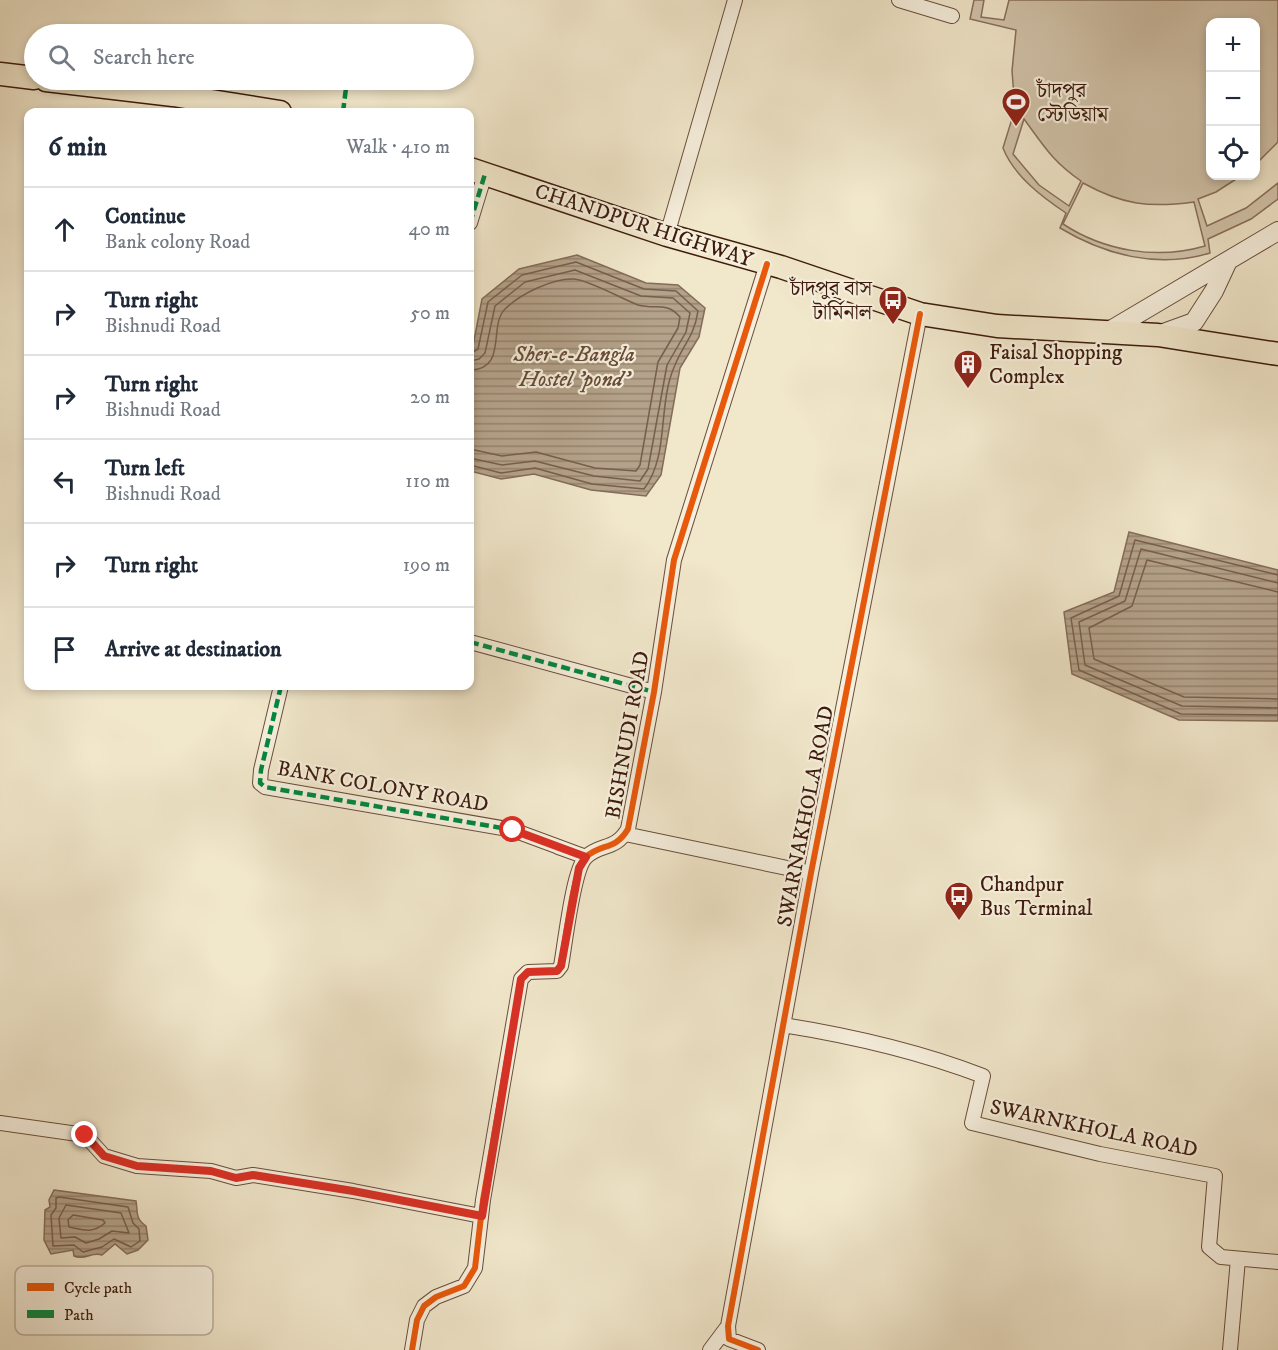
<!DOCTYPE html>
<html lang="en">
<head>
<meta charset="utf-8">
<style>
  :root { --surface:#fff; --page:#f6f6f7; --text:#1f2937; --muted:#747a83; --line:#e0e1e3 }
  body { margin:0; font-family:"IM FELL DW Pica","Noto Serif Bengali",serif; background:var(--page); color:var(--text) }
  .controls { position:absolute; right:18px; top:18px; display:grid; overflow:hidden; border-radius:12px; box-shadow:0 3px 9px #0003 }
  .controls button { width:54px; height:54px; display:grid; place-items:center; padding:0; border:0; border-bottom:2px solid var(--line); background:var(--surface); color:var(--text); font:30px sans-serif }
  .stop { position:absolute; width:18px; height:18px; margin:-14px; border:4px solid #d93025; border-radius:50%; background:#fff }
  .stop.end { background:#d93025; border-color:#fff; box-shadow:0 2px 6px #0008 }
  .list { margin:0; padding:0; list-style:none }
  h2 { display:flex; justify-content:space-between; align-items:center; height:78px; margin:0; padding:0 24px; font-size:26px }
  h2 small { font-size:20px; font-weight:400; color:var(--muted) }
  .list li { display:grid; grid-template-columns:39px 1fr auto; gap:18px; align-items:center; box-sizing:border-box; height:84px; padding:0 24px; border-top:2px solid var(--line) }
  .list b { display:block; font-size:22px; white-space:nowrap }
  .list p { margin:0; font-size:20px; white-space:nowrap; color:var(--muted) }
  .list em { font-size:20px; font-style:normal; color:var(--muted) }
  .icon { flex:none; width:33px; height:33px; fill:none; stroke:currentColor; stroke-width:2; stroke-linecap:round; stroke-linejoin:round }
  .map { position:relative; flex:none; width:1278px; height:1350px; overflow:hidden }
  .search { position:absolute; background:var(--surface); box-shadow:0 3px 9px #0003; left:24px; top:24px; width:450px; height:66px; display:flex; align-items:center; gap:15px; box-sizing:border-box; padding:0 21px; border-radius:33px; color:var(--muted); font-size:22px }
  .panel { position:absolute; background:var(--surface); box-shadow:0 3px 9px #0003; left:24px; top:108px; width:450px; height:582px; border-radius:12px }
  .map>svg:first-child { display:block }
  .garden { fill:#d2c4ab; stroke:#88705c; stroke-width:1.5; fill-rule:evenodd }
  .water { fill:url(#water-rules); stroke:#846c58; stroke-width:1.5 }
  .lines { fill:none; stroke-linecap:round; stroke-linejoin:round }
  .shore { stroke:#785e4c; stroke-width:1.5 }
  .minor-casing { stroke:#6a4e3c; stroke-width:16 }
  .tertiary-casing { stroke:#6a4e3c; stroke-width:20 }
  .primary-casing { stroke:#3d1b0d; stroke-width:25 }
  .minor { stroke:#f6efdd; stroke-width:14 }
  .tertiary { stroke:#f6efdd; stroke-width:18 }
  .primary { stroke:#f1e7cb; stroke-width:22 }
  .quiet { stroke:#00873e; stroke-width:4.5; stroke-dasharray:9 4.5; stroke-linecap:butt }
  .cycleway-casing { stroke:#f6efdd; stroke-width:10 }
  .cycleway { stroke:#e8590c; stroke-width:6 }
  .route { stroke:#d93025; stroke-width:8 }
  .labels { text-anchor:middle; stroke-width:4.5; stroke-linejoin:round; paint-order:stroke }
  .poi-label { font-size:21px; fill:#3d1b0d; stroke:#f6efdd; text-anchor:start }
  .street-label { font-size:21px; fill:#3d1b0d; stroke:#f6efdd }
  .water-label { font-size:22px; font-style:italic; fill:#674a39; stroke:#f6efdd }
  .key { fill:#f6efdd; stroke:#beaf9f; stroke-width:1.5 }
  .key-label { font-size:16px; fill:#3d1b0d }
</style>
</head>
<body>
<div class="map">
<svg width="1278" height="1350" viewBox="0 0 1278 1350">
  <defs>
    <pattern id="water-rules" width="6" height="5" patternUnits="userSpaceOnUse" patternTransform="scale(1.5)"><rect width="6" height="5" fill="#b4a28a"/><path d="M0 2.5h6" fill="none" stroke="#94836f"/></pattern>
  </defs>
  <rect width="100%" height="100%" fill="#f1e7cb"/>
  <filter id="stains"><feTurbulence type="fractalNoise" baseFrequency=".00333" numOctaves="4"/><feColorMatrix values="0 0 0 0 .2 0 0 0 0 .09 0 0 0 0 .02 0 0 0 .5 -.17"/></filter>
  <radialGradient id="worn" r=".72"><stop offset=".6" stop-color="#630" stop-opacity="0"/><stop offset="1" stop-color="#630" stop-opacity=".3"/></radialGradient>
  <path class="garden" d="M974,0H984L981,17L1004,20L1009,0H1278V142L1256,164V22H1210V176H1241L1216,192L1198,199L1207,226L1246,208L1278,183V199L1251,219L1208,239L1210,253C1158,269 1105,255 1060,228L1066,213C1042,197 1014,176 1003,148L1015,109L1012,71L1016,30L970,19ZM1024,119C1044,146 1052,161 1081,181L1069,206L1039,185L1013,154ZM1083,183C1123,205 1149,208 1194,202L1205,246C1157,260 1104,251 1063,224Z"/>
  <path class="water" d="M577,255L646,283L678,285L705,308L699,337L680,368L661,475L646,496L591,490L534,474L501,479L470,471V361L482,299L519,269Z
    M1129,532L1278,570V721L1179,720L1072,674L1064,612L1114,592Z
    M54,1190L136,1201C138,1213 135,1218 146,1226L148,1240L138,1250L127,1254L115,1244L102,1255C92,1251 85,1261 74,1256L73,1250L51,1254L44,1240L45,1210L50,1207L49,1200Z"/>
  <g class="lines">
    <path class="shore" d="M470,354L478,349L488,302L522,275L576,262L644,289L676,291L698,311C694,337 684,343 675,365C657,404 670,455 644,489L592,484L535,468L501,473L470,465
      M470,361L479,359L485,353L495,306L525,282L575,270L641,296L673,298L690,313L686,332L667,365L648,469L640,481L594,476L535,461L502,465L470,458
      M470,370C508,369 488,326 505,309C520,294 553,278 574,279C589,280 622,299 638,305C656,310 666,301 680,317L678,328L658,362L640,465L636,471L595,468L536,452L502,456L470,449
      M1278,575L1135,540L1119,596L1071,618L1079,670L1181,714L1278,715
      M1278,583L1141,549L1125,601L1079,622L1085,665L1182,706L1278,708
      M1278,592L1147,560L1132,606L1089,628L1094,659L1184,697L1278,699
      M59,1197L128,1207L133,1223L139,1229L140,1241L131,1247L114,1239L102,1247L83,1252L74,1245L53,1246L51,1215L56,1208V1198Z
      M66,1205L121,1213L129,1233L112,1231L99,1239L86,1243L75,1237L61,1238L59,1218Z
      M73,1215L103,1220L105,1223C92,1234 84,1230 69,1227L68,1220Z"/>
    <g class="minor-casing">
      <path id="minor" d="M899,0L952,16
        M470,223L485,174
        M667,235L735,0
        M470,642L654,692
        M281,686L261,770L260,783L265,787L513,830L586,857L558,847
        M625,834L811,873
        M783,1025C852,1036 918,1051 983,1076L972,1123L1100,1154L1215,1176L1209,1247L1221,1257L1278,1262
        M0,1123L85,1135L104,1156L137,1166L211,1171L236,1178L253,1175L353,1191L481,1216
        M412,1350L417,1320L424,1306L436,1297L464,1286L475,1268L483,1200L521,979L528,972L557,971L561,966C565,945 573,869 586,857C601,843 615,851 628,829L654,692L674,560L767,264
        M710,1350L728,1326
        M758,1350L729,1339L728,1326L811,873L920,314
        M1230,1350L1238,1259"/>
    </g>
    <g class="tertiary-casing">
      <path id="tertiary" d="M1109,331L1278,231
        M1158,335L1194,322L1214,291L1228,261"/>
    </g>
    <g class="primary-casing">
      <path id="primary" d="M0,74L34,78
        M46,80L173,95L280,112
        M470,169L667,235L781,267L920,314L997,326L1158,335L1278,354"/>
    </g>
    <use href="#minor" class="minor"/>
    <use href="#tertiary" class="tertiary"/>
    <use href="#primary" class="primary"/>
    <path class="quiet" d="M343,112L347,80
      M470,223L485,174
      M470,642L654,692
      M281,686L261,770L260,783L265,787L513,830L586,857L558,847"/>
    <g class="cycleway-casing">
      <path id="cycleway" d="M412,1350L417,1320L424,1306L436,1297L464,1286L475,1268L483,1200L521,979L528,972L557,971L561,966C565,945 573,869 586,857C601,843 615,851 628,829L654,692L674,560L767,264
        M758,1350L729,1339L728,1326L811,873L920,314"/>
    </g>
    <use href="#cycleway" class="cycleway"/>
  </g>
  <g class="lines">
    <path class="route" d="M85,1135L104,1156L137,1166L211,1171L236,1178L253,1175L353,1191L482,1216L521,979L528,972L557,971L561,966L579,868L586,857L513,830"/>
  </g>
  <defs>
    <g id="stadium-pin" transform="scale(1.5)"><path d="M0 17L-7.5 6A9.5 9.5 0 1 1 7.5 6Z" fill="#8f2418" stroke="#f6efdd"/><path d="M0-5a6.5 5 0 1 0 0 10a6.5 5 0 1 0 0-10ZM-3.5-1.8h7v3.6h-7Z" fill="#fff"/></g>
    <g id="bus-pin" transform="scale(1.5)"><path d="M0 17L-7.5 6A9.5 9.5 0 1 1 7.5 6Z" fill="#8f2418" stroke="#f6efdd"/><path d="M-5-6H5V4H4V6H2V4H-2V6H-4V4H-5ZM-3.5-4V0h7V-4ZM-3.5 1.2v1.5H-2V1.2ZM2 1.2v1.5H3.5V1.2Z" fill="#fff"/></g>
    <g id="building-pin" transform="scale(1.5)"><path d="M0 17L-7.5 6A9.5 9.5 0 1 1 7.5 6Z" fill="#8f2418" stroke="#f6efdd"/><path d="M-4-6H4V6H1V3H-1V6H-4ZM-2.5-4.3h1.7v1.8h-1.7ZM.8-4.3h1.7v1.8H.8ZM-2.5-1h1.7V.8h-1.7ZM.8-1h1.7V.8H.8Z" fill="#fff"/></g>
  </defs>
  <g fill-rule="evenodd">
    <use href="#stadium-pin" x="1016" y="102"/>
    <use href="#bus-pin" x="893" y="300"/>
    <use href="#building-pin" x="968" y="364"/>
    <use href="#bus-pin" x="959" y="896"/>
  </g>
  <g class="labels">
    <g class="poi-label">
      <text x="1037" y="97">চাঁদপুর<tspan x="1037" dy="24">স্টেডিয়াম</tspan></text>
      <text x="872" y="295" text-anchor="end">চাঁদপুর বাস<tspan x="872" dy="24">টার্মিনাল</tspan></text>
      <text x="989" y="359">Faisal Shopping<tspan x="989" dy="24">Complex</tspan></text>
      <text x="980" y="891">Chandpur<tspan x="980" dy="24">Bus Terminal</tspan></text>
    </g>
    <g class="street-label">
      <text transform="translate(644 225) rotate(18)" y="7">CHANDPUR HIGHWAY</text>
      <text transform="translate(627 735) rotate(-80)" y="7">BISHNUDI ROAD</text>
      <text transform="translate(383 786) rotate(10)" y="7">BANK COLONY ROAD</text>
      <text transform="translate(805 816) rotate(-79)" y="7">SWARNAKHOLA ROAD</text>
      <text transform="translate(1094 1128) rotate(12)" y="7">SWARNKHOLA ROAD</text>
    </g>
    <g class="water-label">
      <text x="574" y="361">Sher-e-Bangla<tspan x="574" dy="25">Hostel 'pond'</tspan></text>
    </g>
  </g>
  <rect x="15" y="1266" width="198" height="69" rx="9" class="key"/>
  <rect x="27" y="1283" width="27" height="8" fill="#e8590c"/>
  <rect x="27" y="1310" width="27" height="8" fill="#00873e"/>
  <g class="key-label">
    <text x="64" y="1293">Cycle path</text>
    <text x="64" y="1320">Path</text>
  </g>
  <rect width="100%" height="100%" filter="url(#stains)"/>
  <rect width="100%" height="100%" fill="url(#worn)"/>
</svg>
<div class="controls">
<button>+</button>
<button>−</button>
<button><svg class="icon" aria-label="locate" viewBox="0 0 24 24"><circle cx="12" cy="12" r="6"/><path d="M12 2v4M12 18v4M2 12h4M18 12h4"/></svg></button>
</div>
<div class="stop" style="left:513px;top:830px"></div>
<div class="stop end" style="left:85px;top:1135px"></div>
<div class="search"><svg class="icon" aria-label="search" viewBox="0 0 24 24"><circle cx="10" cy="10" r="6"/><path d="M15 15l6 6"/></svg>Search here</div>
<section class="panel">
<h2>6 min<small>Walk · 410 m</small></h2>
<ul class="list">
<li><svg class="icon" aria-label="ahead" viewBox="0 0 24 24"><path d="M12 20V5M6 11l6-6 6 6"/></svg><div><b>Continue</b><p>Bank colony Road</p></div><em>40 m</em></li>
<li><svg class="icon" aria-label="right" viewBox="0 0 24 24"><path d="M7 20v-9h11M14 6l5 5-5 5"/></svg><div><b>Turn right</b><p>Bishnudi Road</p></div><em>50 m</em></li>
<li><svg class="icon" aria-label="right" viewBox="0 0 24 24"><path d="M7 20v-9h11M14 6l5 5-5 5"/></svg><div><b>Turn right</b><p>Bishnudi Road</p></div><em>20 m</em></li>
<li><svg class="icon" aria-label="left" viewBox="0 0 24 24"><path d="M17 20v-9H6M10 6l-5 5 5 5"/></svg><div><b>Turn left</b><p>Bishnudi Road</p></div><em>110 m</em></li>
<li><svg class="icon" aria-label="right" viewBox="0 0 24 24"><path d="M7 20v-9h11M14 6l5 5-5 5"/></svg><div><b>Turn right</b></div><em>190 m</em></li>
<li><svg class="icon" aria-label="arrive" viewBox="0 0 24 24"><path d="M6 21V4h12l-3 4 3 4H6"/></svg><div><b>Arrive at destination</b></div></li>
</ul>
</section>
</div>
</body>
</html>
